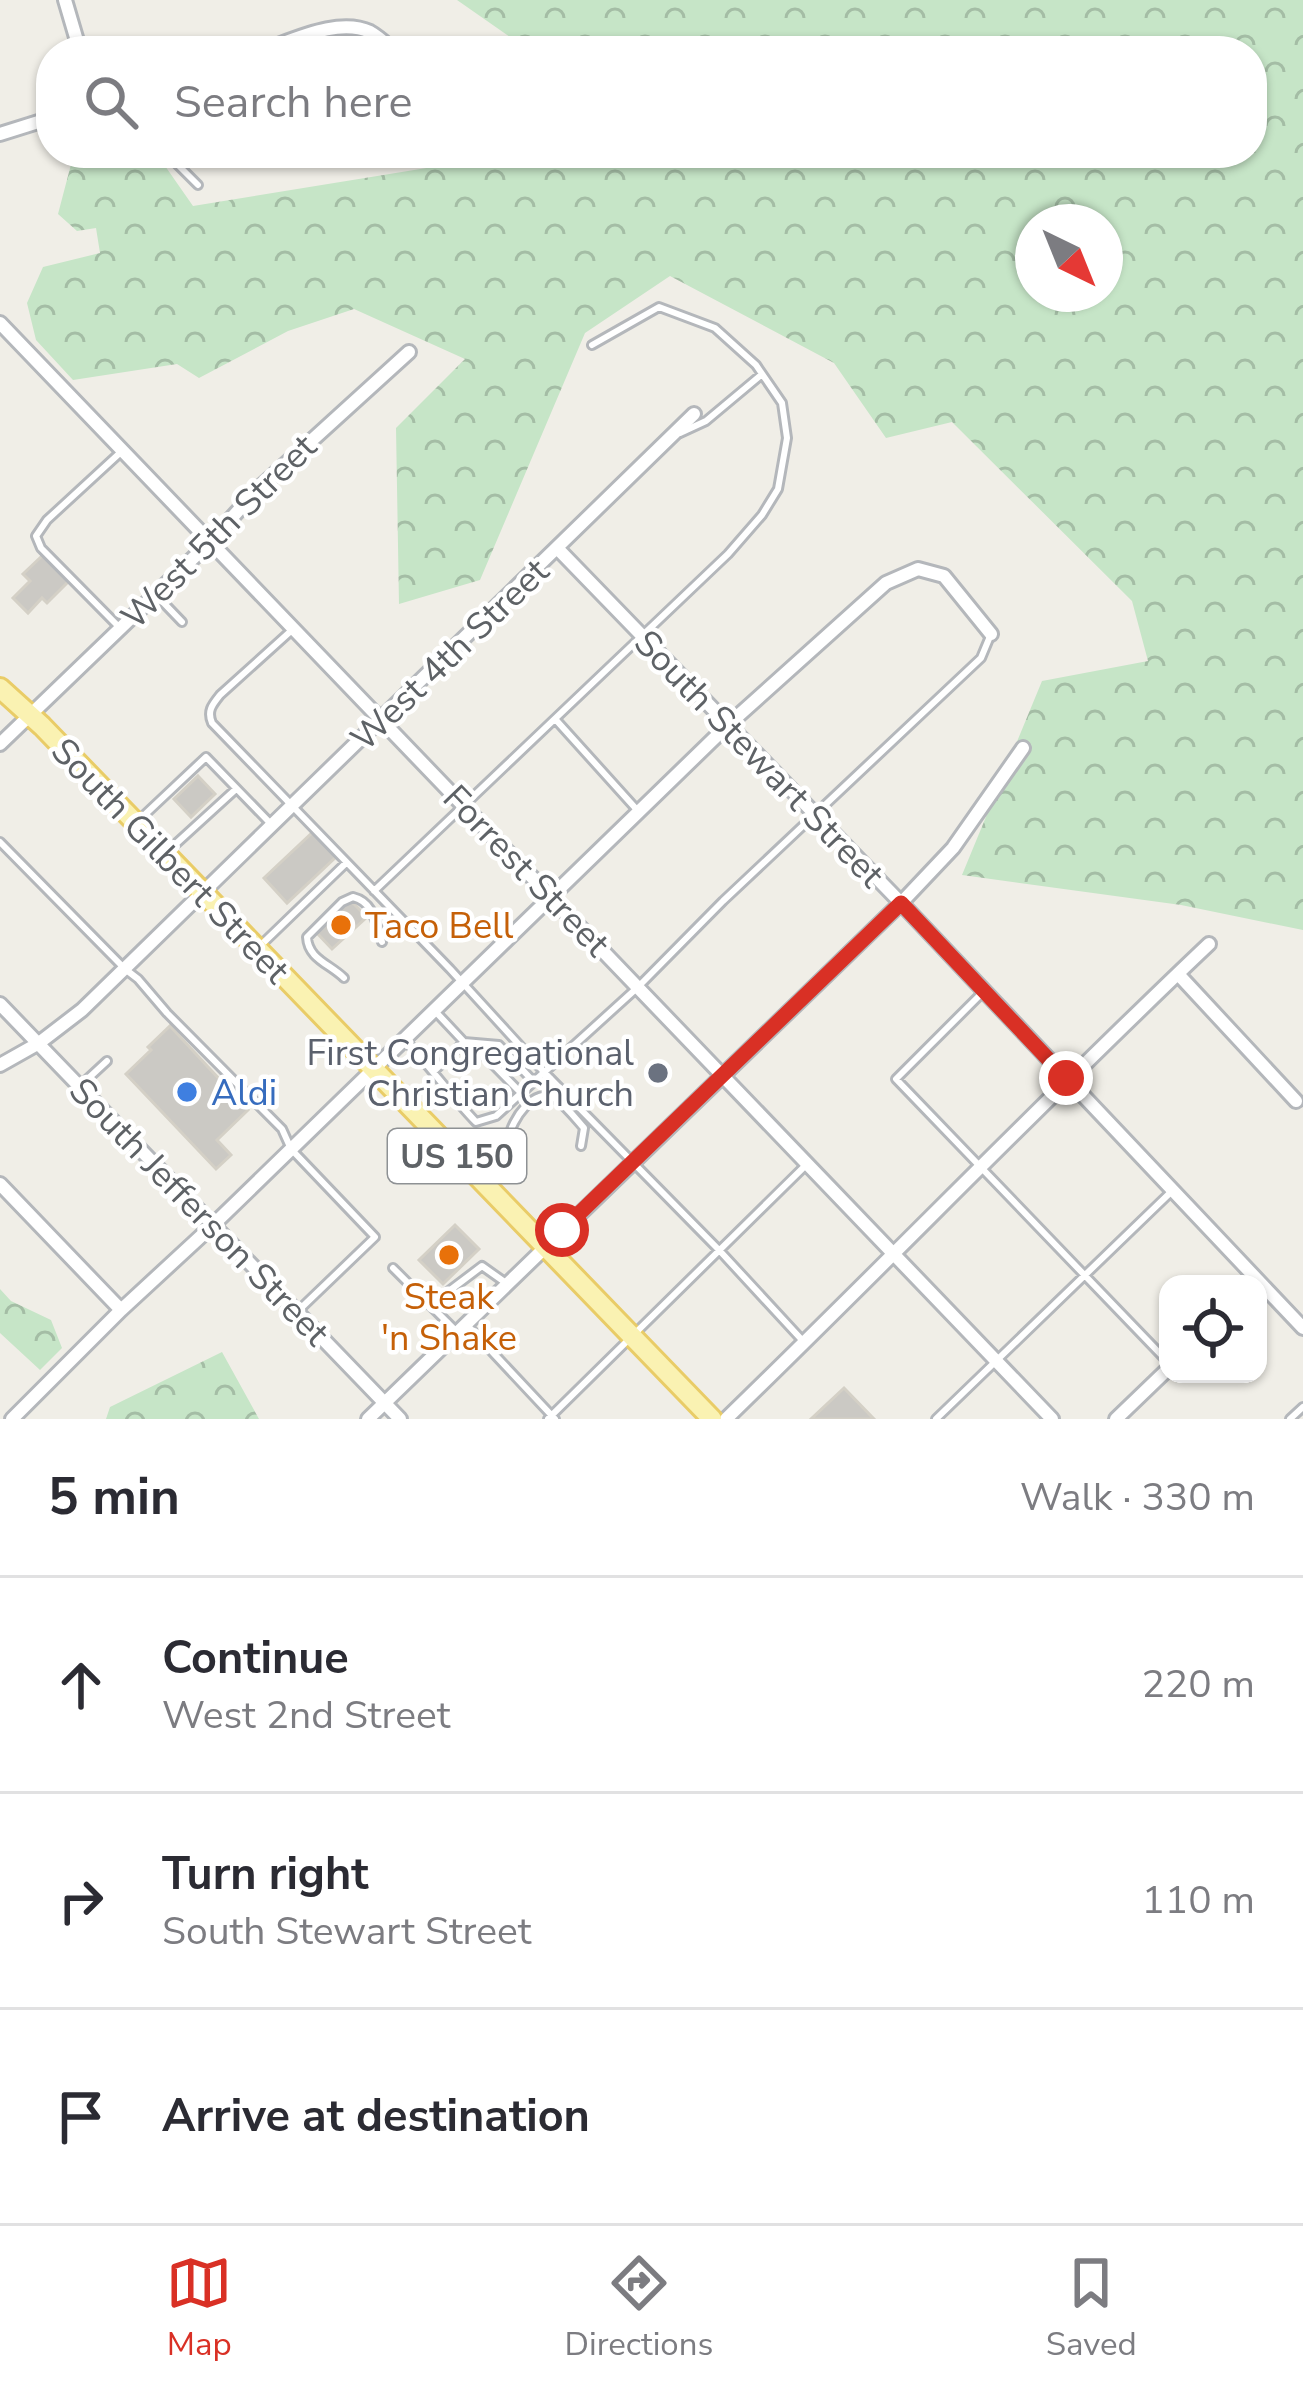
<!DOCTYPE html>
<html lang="en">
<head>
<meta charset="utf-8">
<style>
  :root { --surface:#fff; --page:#f2f2f3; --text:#2b2b33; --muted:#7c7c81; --line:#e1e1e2; --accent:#d93025 }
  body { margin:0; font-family:"Nunito Sans",sans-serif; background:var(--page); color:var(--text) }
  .controls { position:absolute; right:36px; bottom:36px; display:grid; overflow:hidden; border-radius:24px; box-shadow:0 3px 9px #0004 }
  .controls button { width:108px; height:108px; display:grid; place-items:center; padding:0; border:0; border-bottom:3px solid var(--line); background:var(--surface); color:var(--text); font:60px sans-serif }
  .compass { position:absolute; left:1015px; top:204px; width:108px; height:108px; border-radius:50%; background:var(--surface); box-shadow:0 3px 9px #0004; rotate:137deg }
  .stop { position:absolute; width:36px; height:36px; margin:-27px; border:9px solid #d93025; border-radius:50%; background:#fff }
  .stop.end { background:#d93025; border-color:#fff; box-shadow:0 3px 12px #0008 }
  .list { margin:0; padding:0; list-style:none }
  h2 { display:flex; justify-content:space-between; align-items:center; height:156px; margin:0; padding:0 48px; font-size:51px }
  h2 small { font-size:39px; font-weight:400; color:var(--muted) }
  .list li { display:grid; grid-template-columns:78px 1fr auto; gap:36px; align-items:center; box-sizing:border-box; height:216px; padding:0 48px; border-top:3px solid var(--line) }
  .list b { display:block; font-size:45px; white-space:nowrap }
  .list p { margin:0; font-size:39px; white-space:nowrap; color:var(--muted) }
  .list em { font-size:39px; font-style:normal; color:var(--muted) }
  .icon { flex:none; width:66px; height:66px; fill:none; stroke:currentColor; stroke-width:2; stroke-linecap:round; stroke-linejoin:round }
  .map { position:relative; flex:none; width:1303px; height:1419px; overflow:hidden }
  .search { position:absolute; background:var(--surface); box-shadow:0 3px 9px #0004; left:36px; right:36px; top:36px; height:132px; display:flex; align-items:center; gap:30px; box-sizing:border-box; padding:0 42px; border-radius:48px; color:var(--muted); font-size:45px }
  .sheet { height:804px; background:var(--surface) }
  nav { display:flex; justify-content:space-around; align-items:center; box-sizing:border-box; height:168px; border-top:3px solid var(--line); background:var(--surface); font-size:33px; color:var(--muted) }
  nav a { display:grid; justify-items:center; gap:6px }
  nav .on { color:var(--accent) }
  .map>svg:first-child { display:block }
  .forest { fill:url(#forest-crowns); fill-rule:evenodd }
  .building { fill:#cbc9c4; stroke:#d4d0c6; stroke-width:3 }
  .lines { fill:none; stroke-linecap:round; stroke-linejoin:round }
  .service-casing { stroke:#b4b7bb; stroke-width:12 }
  .minor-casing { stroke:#b4b7bb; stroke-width:18 }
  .primary-casing { stroke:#e9cc67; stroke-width:24 }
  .service { stroke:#fff; stroke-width:6 }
  .minor { stroke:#fff; stroke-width:12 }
  .primary { stroke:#faf2b2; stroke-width:18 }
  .route { stroke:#d93025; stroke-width:15 }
  .food-dot { fill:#e8710a; stroke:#fff; stroke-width:4.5 }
  .worship-dot { fill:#6b7280; stroke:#fff; stroke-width:4.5 }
  .shop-dot { fill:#3f7fe0; stroke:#fff; stroke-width:4.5 }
  .labels { text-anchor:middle; stroke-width:9; stroke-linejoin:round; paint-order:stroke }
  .shield { fill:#fff; stroke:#8e9194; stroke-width:3 }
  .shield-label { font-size:33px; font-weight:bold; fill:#5e6266 }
  .street-label { font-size:36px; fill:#5e6266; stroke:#fff }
  .food-label { font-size:36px; fill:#c56008; stroke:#fff; text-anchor:start }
  .worship-label { font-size:36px; fill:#5b616d; stroke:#fff; text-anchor:end }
  .shop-label { font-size:36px; fill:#366cbe; stroke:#fff; text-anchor:start }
</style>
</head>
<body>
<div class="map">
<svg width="1303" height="1419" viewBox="0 0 1303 1419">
  <defs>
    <pattern id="forest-crowns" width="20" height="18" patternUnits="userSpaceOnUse" patternTransform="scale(3)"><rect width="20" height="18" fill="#c6e5c7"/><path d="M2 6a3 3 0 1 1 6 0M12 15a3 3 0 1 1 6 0" fill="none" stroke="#a4bda5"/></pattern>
  </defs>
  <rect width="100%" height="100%" fill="#f0eee7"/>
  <path class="forest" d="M457,0H1303V930L1181,905L962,875L1042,681L1148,661L1132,601L952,422L886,438L834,363L670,276L585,333L480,580L399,604L396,428L465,359L354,309L288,331L199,378L177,364L73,380L36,340L27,303L43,267L100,253L96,228L77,231L58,214L74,153H156L193,206L488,158L492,153H1252V51H530ZM1033,222H1105V294H1033Z
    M0,1289L11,1301L51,1320L62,1348L40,1370L0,1333Z
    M222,1352L259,1419H106L110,1407Z"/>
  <path class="building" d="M43,555L69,581L47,603L42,598L28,613L13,598L30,581L23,574Z
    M198,776L215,794L191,817L174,799Z
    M313,832L336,857L287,903L264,878Z
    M350,900L367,917L332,949L316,932Z
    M170,1026L248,1110L217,1140L231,1155L216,1169L126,1074L151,1050L148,1047Z
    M455,1225L479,1249L443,1284L419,1260Z
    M844,1388L874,1419H811Z"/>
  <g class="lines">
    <g class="service-casing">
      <path id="service" d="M166,153L198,185
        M680,433L706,421L761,375
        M158,597L182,622
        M120,628L41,548L36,536L47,520L122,451
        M292,630L220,695C212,705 207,711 212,723L450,969L544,1072L719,1250L802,1340
        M556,720L638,811
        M137,822L206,757L271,824
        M0,842L125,969L138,979L167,1013L282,1129L291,1149L375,1237L299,1310
        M168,851L236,789
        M374,891L728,554L762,515L778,489L787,438L782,403L756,365L715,328L659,307L592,345
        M260,946L345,864
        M344,978C330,964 308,959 307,937L342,902L353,897C374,902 376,924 382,942
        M984,991L896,1079L1168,1362
        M434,1010L464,1042L434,1071
        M404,1039C430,1066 450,1095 476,1122L496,1116L638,987L723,901L981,658L991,634
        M464,1042L499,1045L533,1081
        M473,1044L521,1093
        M80,1086L107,1061
        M509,1138C511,1121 534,1085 556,1099C566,1106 576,1119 584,1128L581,1146
        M393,1268L457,1332
        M424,1302L445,1294L482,1266L506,1283
        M467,1325L555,1419
        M548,1419L806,1165
        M936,1419L1172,1191
        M1290,1419L1303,1407"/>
    </g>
    <g class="minor-casing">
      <path id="minor" d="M65,0L80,51
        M261,51C292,41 338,17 370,32C379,37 386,44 394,51
        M0,134L51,118
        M0,323L1052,1419
        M558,549L901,903L1303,1328
        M0,744L210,542L256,491L409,352
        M1178,974L1296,1101
        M0,1004L400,1419
        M0,1065L39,1043L82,1010L694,414
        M0,1184L121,1310
        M12,1419L121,1310L212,1226L729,724L886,583L918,569L944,576L991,634
        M368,1419L901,903L953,848L1023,748
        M726,1419C888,1262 1045,1099 1209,944
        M1116,1419L1168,1369"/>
    </g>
    <g class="primary-casing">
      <path id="primary" d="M0,688L42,726L712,1419"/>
    </g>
    <use href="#service" class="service"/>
    <use href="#minor" class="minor"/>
    <use href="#primary" class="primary"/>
  </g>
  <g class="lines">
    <path class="route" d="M562,1230L901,903L1066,1078"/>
  </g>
  <g class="food-dot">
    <circle cx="341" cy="925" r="12"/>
    <circle cx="449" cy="1255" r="12"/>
  </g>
  <circle class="worship-dot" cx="658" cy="1073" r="12"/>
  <circle class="shop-dot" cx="187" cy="1092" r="12"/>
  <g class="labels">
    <rect class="shield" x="388" y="1129" width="138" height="54" rx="9"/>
    <g class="shield-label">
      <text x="457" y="1168">US 150</text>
    </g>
    <g class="street-label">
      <text transform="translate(218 531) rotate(-45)" y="13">West 5th Street</text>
      <text transform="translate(449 654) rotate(-44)" y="13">West 4th Street</text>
      <text transform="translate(760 758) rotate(46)" y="13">South Stewart Street</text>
      <text transform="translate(171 860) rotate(46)" y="13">South Gilbert Street</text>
      <text transform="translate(527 870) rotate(46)" y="13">Forrest Street</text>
      <text transform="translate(200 1211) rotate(46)" y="13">South Jefferson Street</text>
    </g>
    <g class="food-label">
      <text x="365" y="938">Taco Bell</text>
      <text x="449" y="1309" text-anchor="middle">Steak<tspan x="449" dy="41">'n Shake</tspan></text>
    </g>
    <g class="worship-label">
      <text x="634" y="1065">First Congregational<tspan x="634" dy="41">Christian Church</tspan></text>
    </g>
    <g class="shop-label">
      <text x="211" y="1105">Aldi</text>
    </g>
  </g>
</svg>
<div class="controls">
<button><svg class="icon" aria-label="locate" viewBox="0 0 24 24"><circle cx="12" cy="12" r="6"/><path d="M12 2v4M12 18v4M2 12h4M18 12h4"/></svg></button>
</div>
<svg class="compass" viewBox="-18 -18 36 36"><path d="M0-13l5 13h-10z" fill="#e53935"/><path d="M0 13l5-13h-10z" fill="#7c7c81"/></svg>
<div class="stop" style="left:562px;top:1230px"></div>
<div class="stop end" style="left:1066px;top:1078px"></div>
<div class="search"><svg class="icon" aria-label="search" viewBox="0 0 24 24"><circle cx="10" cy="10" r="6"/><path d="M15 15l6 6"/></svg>Search here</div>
</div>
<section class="sheet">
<h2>5 min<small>Walk · 330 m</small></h2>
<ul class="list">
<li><svg class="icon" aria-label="ahead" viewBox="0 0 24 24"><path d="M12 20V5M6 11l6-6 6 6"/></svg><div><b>Continue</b><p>West 2nd Street</p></div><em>220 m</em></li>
<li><svg class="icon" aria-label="right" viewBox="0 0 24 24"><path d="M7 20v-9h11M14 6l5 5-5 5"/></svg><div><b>Turn right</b><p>South Stewart Street</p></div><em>110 m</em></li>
<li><svg class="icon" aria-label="arrive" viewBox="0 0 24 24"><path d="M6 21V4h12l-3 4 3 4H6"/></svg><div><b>Arrive at destination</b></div></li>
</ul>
</section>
<nav>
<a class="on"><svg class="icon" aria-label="map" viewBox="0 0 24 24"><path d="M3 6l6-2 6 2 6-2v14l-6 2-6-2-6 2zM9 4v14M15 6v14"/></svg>Map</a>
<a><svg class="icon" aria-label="directions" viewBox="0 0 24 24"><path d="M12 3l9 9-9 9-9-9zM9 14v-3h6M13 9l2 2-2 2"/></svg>Directions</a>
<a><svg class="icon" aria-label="saved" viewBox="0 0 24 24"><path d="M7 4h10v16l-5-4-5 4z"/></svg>Saved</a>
</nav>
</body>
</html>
